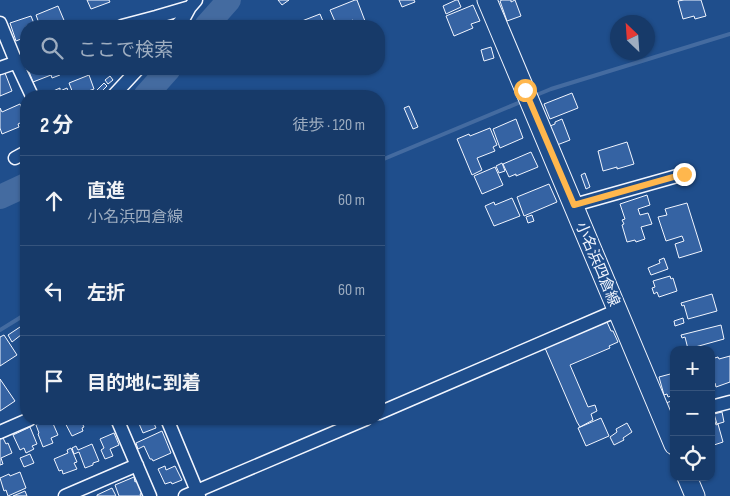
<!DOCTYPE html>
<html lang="ja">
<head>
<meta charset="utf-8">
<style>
  :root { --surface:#173a69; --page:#20416f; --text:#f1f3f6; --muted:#9eadc0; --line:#36547d }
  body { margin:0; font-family:"Sofia Sans Condensed","Noto Sans JP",sans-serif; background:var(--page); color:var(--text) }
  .controls { position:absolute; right:15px; bottom:15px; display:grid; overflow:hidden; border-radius:10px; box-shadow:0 1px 4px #0004 }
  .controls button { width:45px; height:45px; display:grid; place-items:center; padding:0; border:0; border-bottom:1px solid var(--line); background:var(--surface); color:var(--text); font:25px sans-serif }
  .compass { position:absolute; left:610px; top:15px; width:45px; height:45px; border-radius:50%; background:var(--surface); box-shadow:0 1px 4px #0004; rotate:335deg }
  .stop { position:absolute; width:15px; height:15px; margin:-11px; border:4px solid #ffb74d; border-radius:50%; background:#fff }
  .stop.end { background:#ffb74d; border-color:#fff; box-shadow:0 1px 5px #0008 }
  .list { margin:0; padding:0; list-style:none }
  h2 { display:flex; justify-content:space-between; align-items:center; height:65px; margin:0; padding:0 20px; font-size:21px }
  h2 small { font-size:16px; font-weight:400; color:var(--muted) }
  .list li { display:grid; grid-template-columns:32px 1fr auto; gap:15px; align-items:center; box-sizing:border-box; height:90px; padding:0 20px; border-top:1px solid var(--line) }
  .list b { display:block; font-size:19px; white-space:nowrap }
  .list p { margin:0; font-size:16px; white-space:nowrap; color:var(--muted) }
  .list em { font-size:16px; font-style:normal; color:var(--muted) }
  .icon { flex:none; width:28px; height:28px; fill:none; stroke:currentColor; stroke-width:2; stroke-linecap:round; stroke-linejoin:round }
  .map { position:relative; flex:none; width:730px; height:496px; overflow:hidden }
  .search { position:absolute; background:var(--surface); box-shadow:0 1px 4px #0004; left:20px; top:20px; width:365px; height:55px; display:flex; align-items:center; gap:12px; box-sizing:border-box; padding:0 18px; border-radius:20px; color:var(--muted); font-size:19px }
  .panel { position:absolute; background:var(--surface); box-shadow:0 1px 4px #0004; left:20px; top:90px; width:365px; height:335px; border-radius:20px }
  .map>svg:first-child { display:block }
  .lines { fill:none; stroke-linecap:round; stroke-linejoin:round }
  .stream { stroke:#446ba0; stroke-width:4 }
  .river { stroke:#446ba0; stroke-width:24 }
  .building { fill:#3563a3; stroke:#f2f6ff }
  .minor-casing { stroke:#f2f6ff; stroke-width:15 }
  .primary-casing { stroke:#f2f6ff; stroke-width:21 }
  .minor { stroke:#1f4e8c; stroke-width:12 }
  .primary { stroke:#1f4e8c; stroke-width:19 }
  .route { stroke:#ffb74d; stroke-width:6 }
  .labels { text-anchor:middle; stroke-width:4; stroke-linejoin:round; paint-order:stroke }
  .street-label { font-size:15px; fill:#f2f6ff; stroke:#1f4e8c }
</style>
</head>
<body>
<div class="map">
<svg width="730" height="496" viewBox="0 0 730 496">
  <rect width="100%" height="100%" fill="#1f4e8c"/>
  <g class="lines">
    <path class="stream" d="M534,96L551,89L730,34
      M379,161L523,101
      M0,330L26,314"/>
    <path class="river" d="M206,26L229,0
      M145,96L169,69
      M0,197L26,185"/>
  </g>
  <path class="building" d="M87,0H109L110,2L91,9Z
    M278,0H289L282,5Z
    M355,0H357L365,21L355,25L353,20L337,26L330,10Z
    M399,0H414L415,2L402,7Z
    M456,0H458L461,7L446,14L443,6Z
    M502,0H511V2L515,0L521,16L507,21L500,1Z
    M684,0H701L706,16L695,19L694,16L683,19L678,1Z
    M473,5L480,21L471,24L473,28L454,36L446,16Z
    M58,6L66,25L40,26L36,15Z
    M320,14L325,26H289Z
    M31,16L35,26H26V37L16,41L10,23Z
    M491,47L494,58L484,61L481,50Z
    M28,69H58L60,75L52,78L51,75L33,82Z
    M5,73L12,91L0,96V75Z
    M89,75L94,89L74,96L69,83Z
    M110,76L113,80L108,84L105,80Z
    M104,83L107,86L97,96H91Z
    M60,88V91L67,88L70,96H42Z
    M572,93L578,108L550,119L544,104Z
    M20,104L26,118V120L18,124L19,127L2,134L0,128V108L2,112Z
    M409,106L418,127L413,129L404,108Z
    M516,119L523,138L500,148L493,129Z
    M562,119L570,140L557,145L550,126L555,124V122Z
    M490,128L497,145L493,147L495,151L477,158L482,170L472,175L457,139L469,134L470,136Z
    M627,142L634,164L617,169V167L603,171L598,151Z
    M531,152L538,167L516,176V174L509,177L503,164Z
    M502,163L505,171L499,173L496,166Z
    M495,167L503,185L482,194L474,176Z
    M585,173L590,187L586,189L581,175Z
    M549,184L557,202L524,216L517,197Z
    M647,195L650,205L638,209L640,215L648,213L652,224L641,227L645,239L636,242L635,240L627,242L622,225L624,224L622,220L625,219L620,204Z
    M512,198L520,216L494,226L485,206L494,202L495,205Z
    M687,203L702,251L679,258L675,244L684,241L682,236L666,241L658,217L667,215L665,209Z
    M532,215L534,221L528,223L526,217Z
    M664,258L668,269L651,275L648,268L660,263L659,260Z
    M670,276L671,279L673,278L677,291L659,297L657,292L654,294L652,288L655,287L653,281Z
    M712,294L717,311L688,319L684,305L682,306L681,303Z
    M683,318L684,323L675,326L674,321Z
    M607,322L611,331H613L618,342L609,346L610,348L570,365L588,407L595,405L597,411L591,414L593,420L580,427L577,422L545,348Z
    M26,323V331L12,342L8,335Z
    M721,325L724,339L688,349L685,337L682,338L681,335Z
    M4,335L17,355L0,366V337Z
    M730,356V382L716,387L715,383L711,384V359L718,357L719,359Z
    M674,373V395L668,397L667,394L664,395L659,377Z
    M0,379L15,401L0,411Z
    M674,400V412L669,413L666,403Z
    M722,412L724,422L717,424L714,414Z
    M601,418L609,436L586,446L578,428Z
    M714,418L716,425L718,424L723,442L711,446V419Z
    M51,419L58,435L51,438L53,443L43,447L38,434L39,433L36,425Z
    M63,419H80L84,427L82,428L83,431L72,436Z
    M87,419H100L89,423Z
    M137,419H152L156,428L143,433Z
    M627,423L632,432L623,438L624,440L614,445L610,437L617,432L616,429Z
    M30,427L37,444L32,446L34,449L26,453L24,448L20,450L13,435Z
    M162,431L171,453L153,461L152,459H150L144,446L138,449L136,443Z
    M114,433L119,445L110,449L113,456L105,459L101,450L104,448L100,439Z
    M3,438L6,444L8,443L12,453L1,458L3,464L0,465V439Z
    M92,444L99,461L93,463V465L85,468L79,452L74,454L72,448L76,446L78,450Z
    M71,448L77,462L74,463L77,469L63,474L62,470L59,471L54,459L68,453L67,450Z
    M30,454L34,463L24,467L20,458Z
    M165,466L166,470L175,466L182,480L172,484L171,482L165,484L158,469Z
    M20,472L26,488L8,496L6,490L4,491L0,478L9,474L10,476Z
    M134,477L135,482L137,481L142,493L140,494L141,496H119L115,485Z
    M112,488L116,496H97V495Z
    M25,491L27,496H13Z"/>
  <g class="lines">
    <g class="minor-casing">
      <path id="minor" d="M0,23L16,62L32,96
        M122,26L156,17L190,7L196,0
        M176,26L184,18L190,7
        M0,68L26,59
        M113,96L138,69
        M15,158L26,152
        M574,205L684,174
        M711,407L730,402
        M379,413L618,310
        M117,419L150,496
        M167,419L199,496
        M0,432L30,419
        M65,496L137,465
        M185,496L366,419"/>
    </g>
    <g class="primary-casing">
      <path id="primary" d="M487,0L674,445
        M687,477L695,496"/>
    </g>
    <use href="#minor" class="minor"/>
    <use href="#primary" class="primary"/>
  </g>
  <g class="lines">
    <path class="route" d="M525,90L574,205L684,174"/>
  </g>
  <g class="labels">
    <g class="street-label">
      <text transform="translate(598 264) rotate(67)" y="5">小名浜四倉線</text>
    </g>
  </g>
</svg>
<div class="controls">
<button>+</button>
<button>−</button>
<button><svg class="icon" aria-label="locate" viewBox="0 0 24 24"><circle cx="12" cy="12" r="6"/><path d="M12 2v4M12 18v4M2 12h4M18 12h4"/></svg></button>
</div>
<svg class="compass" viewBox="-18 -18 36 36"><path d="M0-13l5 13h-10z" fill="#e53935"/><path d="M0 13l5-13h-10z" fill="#9eadc0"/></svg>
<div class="stop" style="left:525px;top:90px"></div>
<div class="stop end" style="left:684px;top:174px"></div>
<div class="search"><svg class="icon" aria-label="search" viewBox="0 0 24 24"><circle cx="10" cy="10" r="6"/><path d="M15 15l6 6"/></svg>ここで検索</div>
<section class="panel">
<h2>2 分<small>徒歩 · 120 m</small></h2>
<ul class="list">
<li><svg class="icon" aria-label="ahead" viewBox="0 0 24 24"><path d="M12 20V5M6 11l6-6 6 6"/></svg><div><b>直進</b><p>小名浜四倉線</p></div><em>60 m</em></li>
<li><svg class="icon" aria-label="left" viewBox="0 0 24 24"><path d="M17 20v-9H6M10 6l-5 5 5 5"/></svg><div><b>左折</b></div><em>60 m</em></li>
<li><svg class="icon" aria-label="arrive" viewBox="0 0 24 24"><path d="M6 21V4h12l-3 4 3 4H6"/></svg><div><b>目的地に到着</b></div></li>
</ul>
</section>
</div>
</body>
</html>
